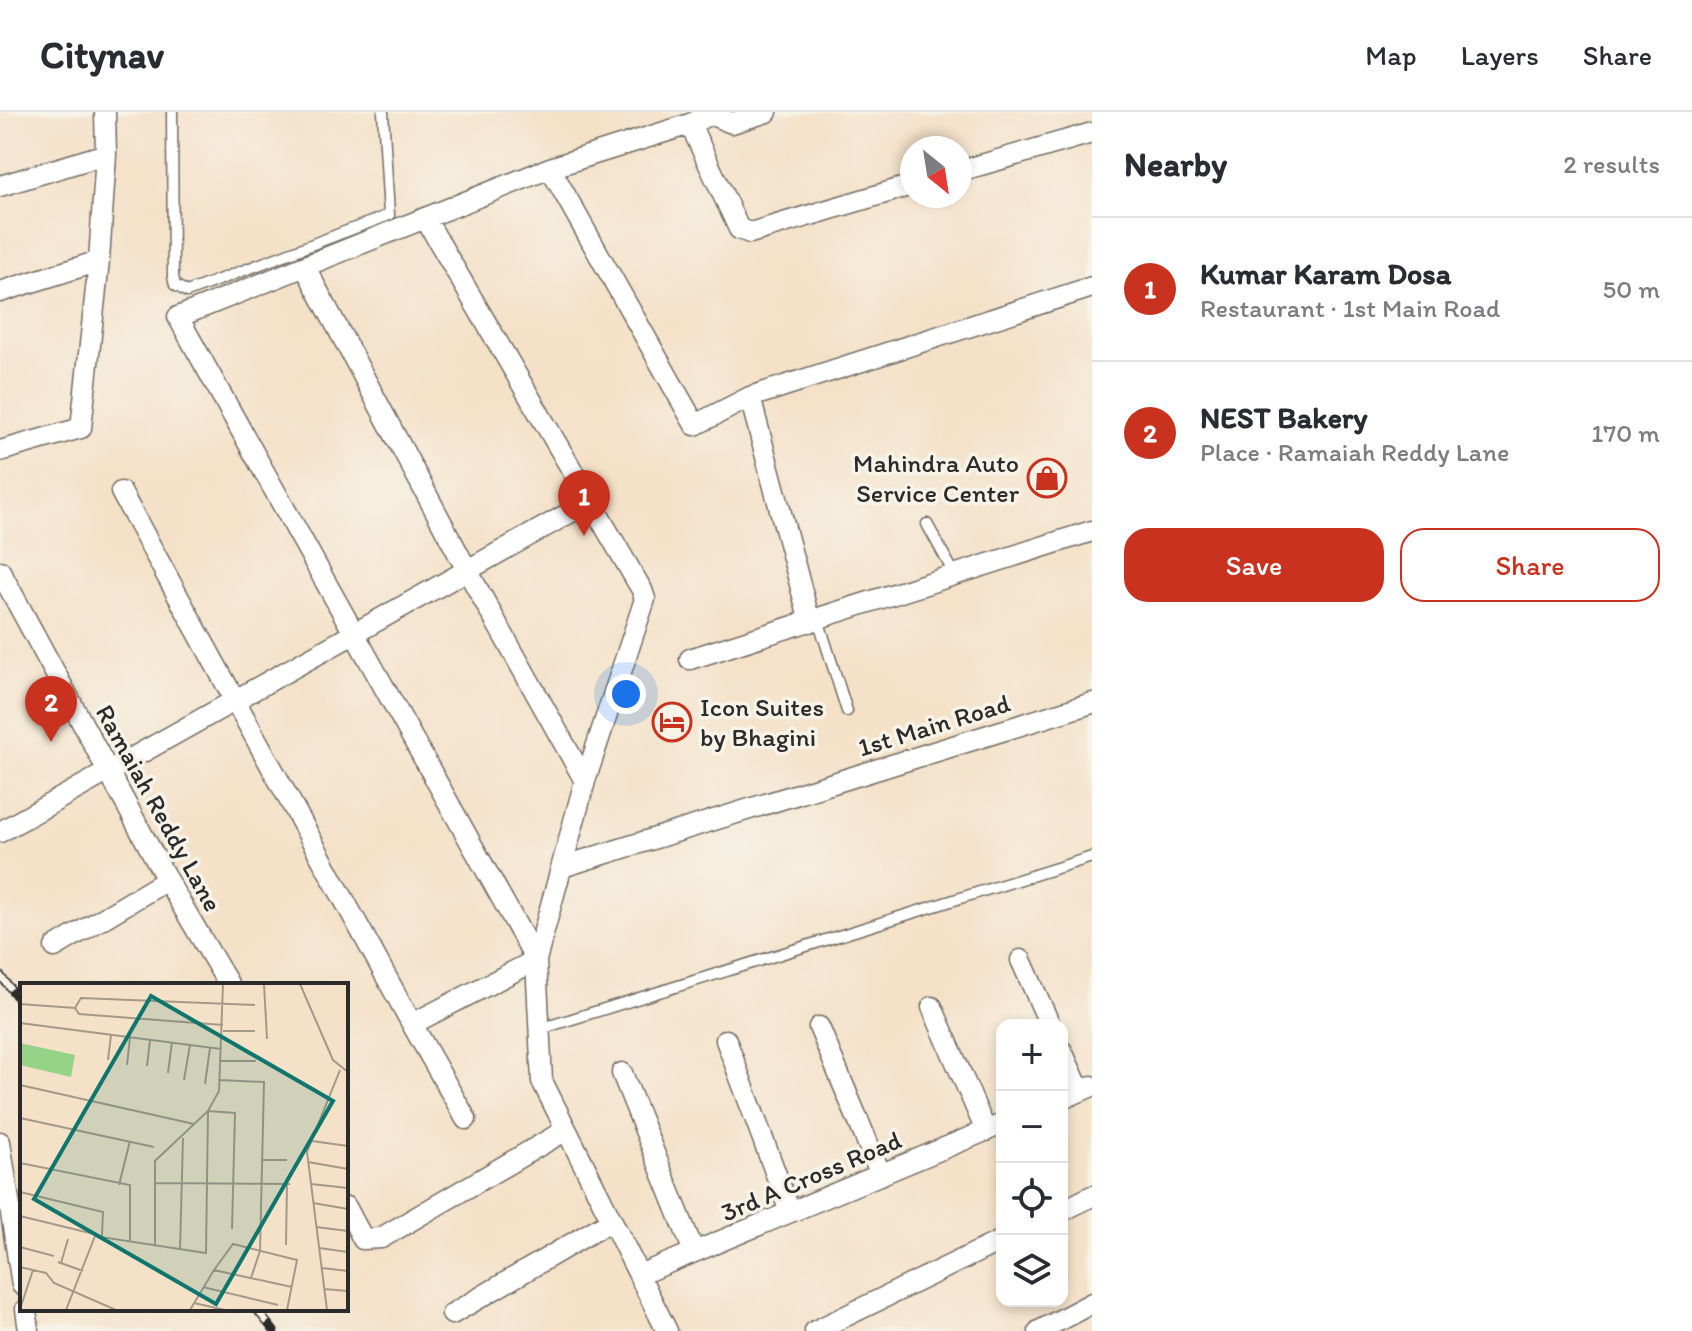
<!DOCTYPE html>
<html lang="en">
<head>
<meta charset="utf-8">
<style>
  :root { --surface:#fff; --page:#f7f7f7; --text:#2b2b33; --muted:#7c7c81; --line:#e1e1e2; --accent:#c8321e }
  body { margin:0; font-family:Itim,sans-serif; background:var(--page); color:var(--text) }
  .controls { position:absolute; right:24px; bottom:24px; display:grid; overflow:hidden; border-radius:16px; box-shadow:0 4px 12px #0003 }
  .controls button { width:72px; height:72px; display:grid; place-items:center; padding:0; border:0; border-bottom:2px solid var(--line); background:var(--surface); color:var(--text); font:40px sans-serif }
  .compass { position:absolute; left:900px; top:24px; width:72px; height:72px; border-radius:50%; background:var(--surface); box-shadow:0 4px 12px #0003; rotate:150deg }
  .you { position:absolute; left:626px; top:582px; width:28px; height:28px; margin:-20px; border:6px solid #fff; border-radius:50%; background:#1a73e8; box-shadow:0 0 0 12px #1a73e833 }
  .badge { display:grid; place-items:center; width:52px; height:52px; border-radius:50%; background:var(--accent); color:#fff; font-size:26px; font-weight:700 }
  .pin { position:absolute; translate:-50% -66px; filter:drop-shadow(0 2px 4px #0008) }
  .pin::after { content:''; position:absolute; top:42px; width:28px; height:24px; background:inherit; clip-path:polygon(0 0,100% 0,50% 100%) }
  .list { margin:0; padding:0; list-style:none }
  h2 { display:flex; justify-content:space-between; align-items:center; height:104px; margin:0; padding:0 32px; font-size:34px }
  h2 small { font-size:26px; font-weight:400; color:var(--muted) }
  .list li { display:grid; grid-template-columns:52px 1fr auto; gap:24px; align-items:center; box-sizing:border-box; height:144px; padding:0 32px; border-top:2px solid var(--line) }
  .list b { display:block; font-size:30px; white-space:nowrap }
  .list p { margin:0; font-size:26px; white-space:nowrap; color:var(--muted) }
  .list em { font-size:26px; font-style:normal; color:var(--muted) }
  .actions { display:flex; gap:16px; padding:24px 32px }
  .actions a { flex:1; padding:18px 0; border:2px solid var(--accent); border-radius:24px; text-align:center; font-size:28px; color:var(--accent) }
  .actions .main { background:var(--accent); color:#fff }
  .icon { flex:none; width:44px; height:44px; fill:none; stroke:currentColor; stroke-width:2; stroke-linecap:round; stroke-linejoin:round }
  .map { position:relative; flex:none; width:1092px; height:1219px; overflow:hidden }
  header { display:flex; align-items:center; gap:48px; box-sizing:border-box; height:112px; padding:0 40px; background:var(--surface); border-bottom:2px solid var(--line) }
  header strong { font-size:38px }
  nav { display:flex; gap:44px; margin-inline-start:auto; font-size:28px }
  main { display:flex }
  aside { flex:1; background:var(--surface) }
  .map>svg:first-child { display:block }
  .lines { fill:none; stroke-linecap:round; stroke-linejoin:round }
  .lane-casing { stroke:#716b62; stroke-width:13 }
  .street-casing { stroke:#716b62; stroke-width:23 }
  .lane { stroke:#fff; stroke-width:10 }
  .street { stroke:#fff; stroke-width:20 }
  .rail-casing { stroke:#2b2b2b; stroke-width:9 }
  .rail { stroke:#f7f3e8; stroke-width:6; stroke-dasharray:18; stroke-linecap:butt }
  .labels { text-anchor:middle; stroke-width:7; stroke-linejoin:round; paint-order:stroke }
  .poi-label { font-size:26px; fill:#2b2b2b; stroke:#f7f3e8; text-anchor:end }
  .street-label { font-size:26px; fill:#2b2b2b; stroke:#f7f3e8 }
  .inset-road { fill:none; stroke:#a49889; stroke-width:2 }
  .view { fill:#0f766e; fill-opacity:0.15; stroke:#0f766e; stroke-width:4 }
  .inset-edge { fill:none; stroke:#2b2b2b; stroke-width:4 }
</style>
</head>
<body>
<header>
<strong>Citynav</strong>
<nav><a>Map</a><a>Layers</a><a>Share</a></nav>
</header>
<main>
<div class="map">
<svg width="1092" height="1219" viewBox="0 0 1092 1219">
  <rect width="100%" height="100%" fill="#f7f3e8"/>
  <filter id="ink" filterUnits="userSpaceOnUse"><feTurbulence type="fractalNoise" baseFrequency=".0125" numOctaves="2"/><feDisplacementMap in="SourceGraphic" scale="16" xChannelSelector="R" yChannelSelector="G"/><feConvolveMatrix kernelMatrix="1 2 1 2 8 2 1 2 1" color-interpolation-filters="sRGB"/></filter>
  <filter id="wash" filterUnits="userSpaceOnUse"><feTurbulence type="fractalNoise" baseFrequency=".006" numOctaves="4" result="noise"/><feDisplacementMap in="SourceGraphic" scale="32" xChannelSelector="R" yChannelSelector="G"/><feGaussianBlur stdDeviation="1.8" result="paint"/><feColorMatrix in="noise" values="0 0 0 0 0 0 0 0 0 0 0 0 0 0 0 0 0 1.4 0 .05"/><feComposite in="paint" operator="in"/></filter>
  <g filter="url(#wash)">
    <rect width="100%" height="100%" fill="#f4e1c8"/>
  </g>
  <g filter="url(#ink)">
    <g class="lines">
      <g class="lane-casing">
        <path id="lane" d="M172,0L173,165L175,173L187,180L389,103L383,0
          M927,412L955,463
          M818,507L847,599
          M540,917L1092,745"/>
      </g>
      <g class="street-casing">
        <path id="street" d="M712,3L732,11L767,0
          M690,12L739,117L750,121L912,73
          M550,56L695,313L750,285L1092,175
          M960,59L1092,21
          M0,74L106,42
          M425,106L642,478L645,487L585,669L536,848L542,969L667,1219
          M99,149L106,42L105,0
          M305,155L467,458L585,669
          M0,180L99,149L81,316L0,339
          M750,285L810,510
          M121,380L412,912L536,848L178,205L550,56L690,12L715,0
          M0,459L167,768L229,873
          M690,547L1092,419
          M0,720L589,390
          M562,755L1092,591
          M55,835L167,768
          M1021,848L1050,913
          M932,895L986,1019
          M412,912L466,1007
          M819,915L881,1063
          M726,928L790,1100
          M1062,939L1080,979
          M622,961L694,1140
          M1062,987L1092,974
          M0,1030L22,1173
          M346,1095L363,1127L381,1126L566,1018
          M1062,1099L1092,1084
          M639,1163L1002,1012
          M26,1197L29,1219
          M452,1202L612,1108
          M815,1219L1002,1128
          M1039,1219L1092,1191"/>
      </g>
      <use href="#lane" class="lane"/>
      <use href="#street" class="street"/>
      <g class="rail-casing">
        <path id="rail" d="M0,863L22,892
          M256,1197L274,1219"/>
      </g>
      <use href="#rail" class="rail"/>
    </g>
  </g>
  <defs>
    <g id="shop-ring" transform="scale(2)"><circle r="9.5" fill="#f7f3e8" stroke="#c8321e" stroke-width="1.5"/><path d="M-5-2.5h2.3a2.7 3.5 0 0 1 5.4 0H5L5.5 6h-11ZM-1.5-2.5h3a1.5 2.3 0 0 0-3 0Z" fill="#c8321e"/></g>
    <g id="hotel-ring" transform="scale(2)"><circle r="9.5" fill="#f7f3e8" stroke="#c8321e" stroke-width="1.5"/><path d="M-6-4.5h1.5V1H6V5H4.5V3h-9V5H-6ZM-4 0a1.8 1.8 0 1 1 3.6 0ZM.5 0V-2.5h3Q6-2.5 6 0Z" fill="#c8321e"/></g>
  </defs>
  <g fill-rule="evenodd">
    <use href="#shop-ring" x="1047" y="366"/>
    <use href="#hotel-ring" x="672" y="610"/>
  </g>
  <g class="labels">
    <g class="poi-label">
      <text x="1019" y="360">Mahindra Auto<tspan x="1019" dy="30">Service Center</tspan></text>
      <text x="700" y="604" text-anchor="start">Icon Suites<tspan x="700" dy="30">by Bhagini</tspan></text>
    </g>
    <g class="street-label">
      <text transform="translate(934 613) rotate(-17)" y="9">1st Main Road</text>
      <text transform="translate(159 696) rotate(61)" y="9">Ramaiah Reddy Lane</text>
      <text transform="translate(811 1064) rotate(-23)" y="9">3rd A Cross Road</text>
    </g>
  </g>
  <g transform="translate(20 871)">
    <rect width="328" height="328" fill="#f4e1c8"/>
    <path d="M0,60L55,72L51,94L0,82Z" fill="#97d387"/>
    <path class="inset-road" d="M244,1L247,56M280,1L313,77L328,89M0,21L55,25L61,15L235,22M55,25L59,31L203,42M0,40L201,66M203,48H235M88,77L91,52M201,78H236M107,82L110,54M127,83L130,57M148,90L152,59M164,97L170,62M200,97L244,99L240,268L231,295M185,101L190,65M0,102L174,141M0,135L134,164M292,158L328,163M242,177H267M288,179L328,186M0,180L110,202V259M135,200L270,201M291,201L328,205M99,202L110,158M0,209L83,229L82,253M293,220L328,226M0,233L78,252M296,244L328,248M135,262V178L188,128L199,108L203,1M266,262L267,201M0,264L34,273M299,265L328,269M160,266L163,155M38,279L63,288M41,280L48,256M0,284L26,290L34,300L96,327M302,285L328,288M183,304L258,322M304,306L328,308M174,320L205,327M0,326L13,287M46,327L75,253L186,270L188,128L215,130L212,246M170,327L194,287M267,327L277,277L213,261L194,287L272,304M307,327L287,169L320,87"/>
    <path class="view" d="M131,13L313,118L196,321L14,216Z"/>
    <rect width="328" height="328" class="inset-edge"/>
  </g>
</svg>
<div class="controls">
<button>+</button>
<button>−</button>
<button><svg class="icon" aria-label="locate" viewBox="0 0 24 24"><circle cx="12" cy="12" r="6"/><path d="M12 2v4M12 18v4M2 12h4M18 12h4"/></svg></button>
<button><svg class="icon" aria-label="layers" viewBox="0 0 24 24"><path d="M12 4l9 5-9 5-9-5zM3 14l9 5 9-5"/></svg></button>
</div>
<svg class="compass" viewBox="-18 -18 36 36"><path d="M0-13l5 13h-10z" fill="#e53935"/><path d="M0 13l5-13h-10z" fill="#7c7c81"/></svg>
<div class="you"></div>
<div class="pin badge" style="left:584px;top:424px">1</div>
<div class="pin badge" style="left:51px;top:630px">2</div>
</div>
<aside>
<h2>Nearby<small>2 results</small></h2>
<ul class="list">
<li><span class="badge">1</span><div><b>Kumar Karam Dosa</b><p>Restaurant · 1st Main Road</p></div><em>50 m</em></li>
<li><span class="badge">2</span><div><b>NEST Bakery</b><p>Place · Ramaiah Reddy Lane</p></div><em>170 m</em></li>
</ul>
<div class="actions"><a class="main">Save</a><a>Share</a></div>
</aside>
</main>
</body>
</html>
